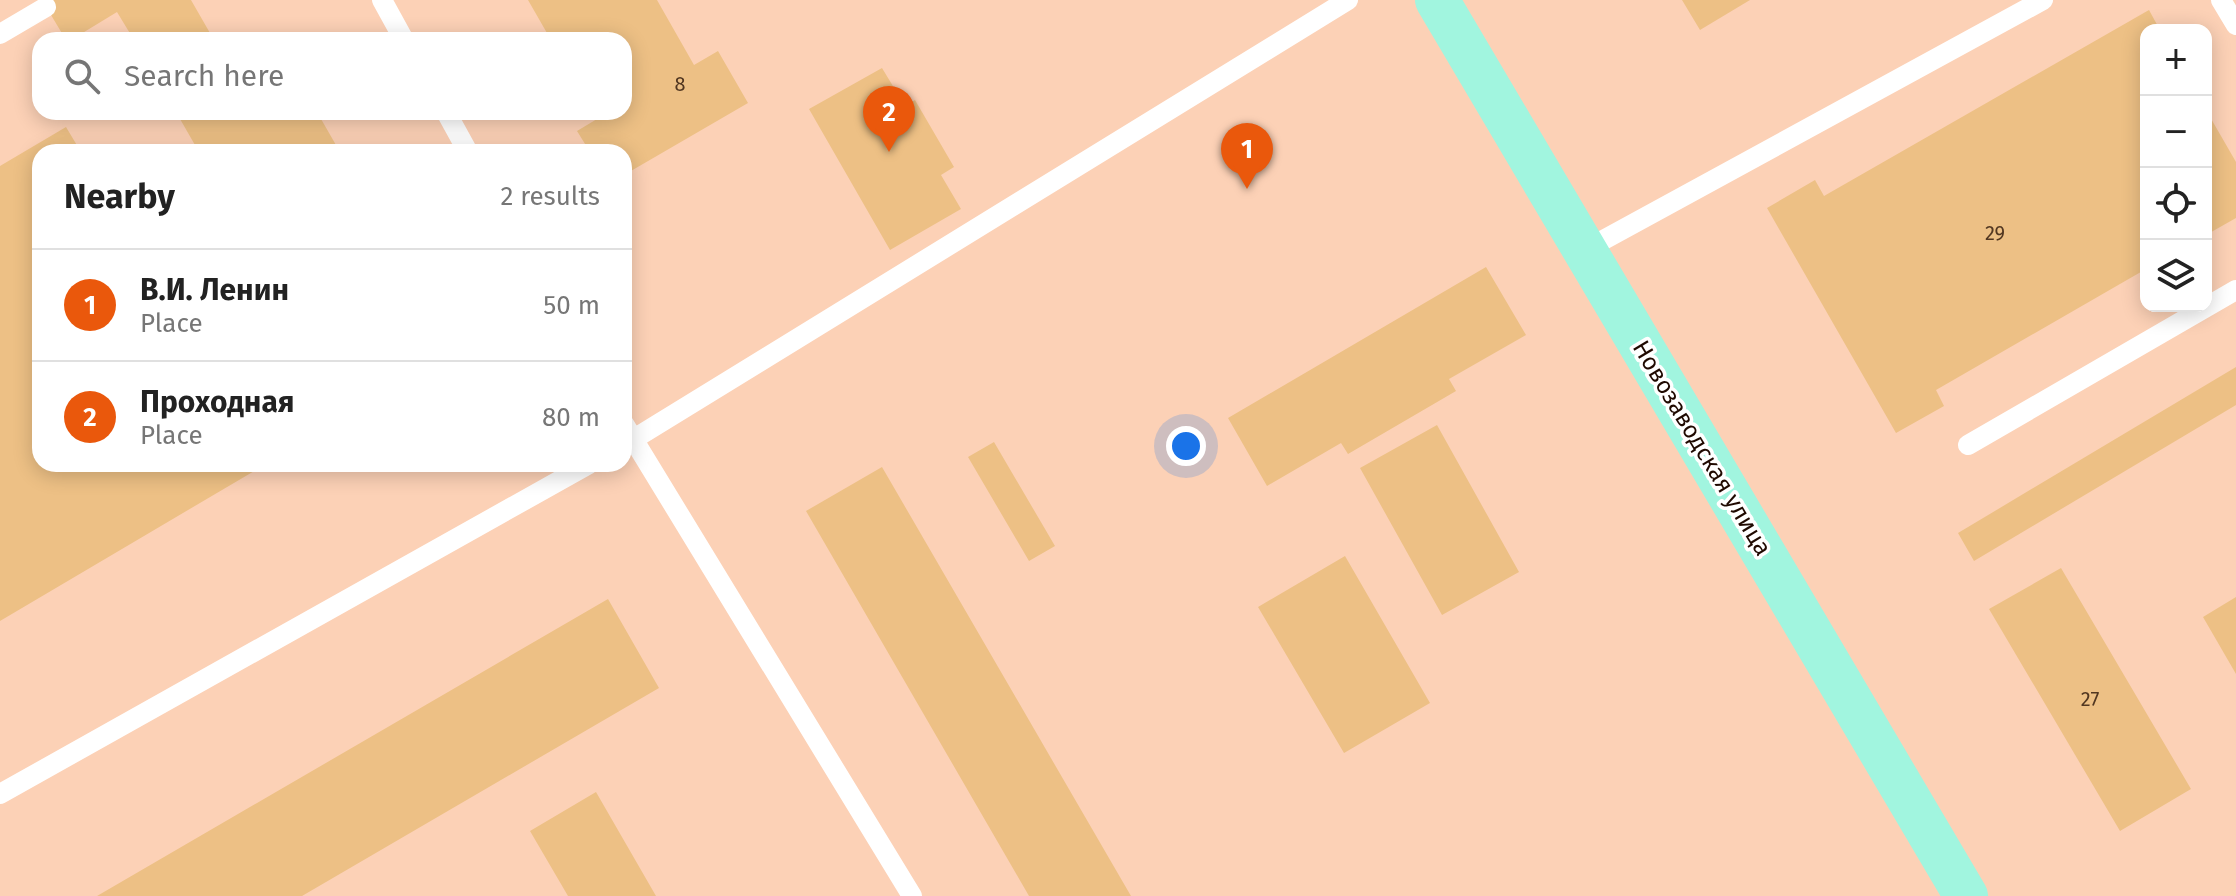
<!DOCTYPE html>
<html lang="en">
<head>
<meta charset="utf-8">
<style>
  :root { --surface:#fff; --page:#f6f6f6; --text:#222; --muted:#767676; --line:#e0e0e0; --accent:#ea580c }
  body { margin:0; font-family:"Fira Sans",sans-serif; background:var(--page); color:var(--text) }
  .controls { position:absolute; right:24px; top:24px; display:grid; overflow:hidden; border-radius:16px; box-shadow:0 4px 20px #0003 }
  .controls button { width:72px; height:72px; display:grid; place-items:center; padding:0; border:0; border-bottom:2px solid var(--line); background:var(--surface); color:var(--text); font:40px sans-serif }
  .you { position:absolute; left:1186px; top:446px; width:28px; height:28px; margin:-20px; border:6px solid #fff; border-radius:50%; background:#1a73e8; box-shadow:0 0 0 12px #1a73e833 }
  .badge { display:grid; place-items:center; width:52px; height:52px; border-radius:50%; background:var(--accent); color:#fff; font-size:26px; font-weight:700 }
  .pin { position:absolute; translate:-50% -66px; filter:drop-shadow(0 2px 4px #0008) }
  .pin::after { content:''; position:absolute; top:42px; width:28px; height:24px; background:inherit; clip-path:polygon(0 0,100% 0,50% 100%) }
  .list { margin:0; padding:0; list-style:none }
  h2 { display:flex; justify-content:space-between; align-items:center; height:104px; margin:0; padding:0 32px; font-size:34px }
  h2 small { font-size:26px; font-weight:400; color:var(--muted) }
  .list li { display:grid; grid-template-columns:52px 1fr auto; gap:24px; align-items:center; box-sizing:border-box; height:112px; padding:0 32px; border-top:2px solid var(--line) }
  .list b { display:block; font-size:30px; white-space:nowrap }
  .list p { margin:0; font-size:26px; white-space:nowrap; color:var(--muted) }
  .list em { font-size:26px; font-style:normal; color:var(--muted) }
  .icon { flex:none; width:44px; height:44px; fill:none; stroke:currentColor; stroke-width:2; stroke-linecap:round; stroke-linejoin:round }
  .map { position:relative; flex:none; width:2236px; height:896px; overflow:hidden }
  .search { position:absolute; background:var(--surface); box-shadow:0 4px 20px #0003; left:32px; top:32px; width:600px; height:88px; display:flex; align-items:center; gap:20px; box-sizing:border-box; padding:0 28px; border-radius:24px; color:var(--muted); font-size:30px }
  .panel { position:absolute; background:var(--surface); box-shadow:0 4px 20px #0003; left:32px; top:144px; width:600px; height:328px; border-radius:24px }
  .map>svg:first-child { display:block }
  .built { fill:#fcd1b6; fill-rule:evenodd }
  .building { fill:#edc085 }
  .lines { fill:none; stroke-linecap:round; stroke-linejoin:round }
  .lane { stroke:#fff; stroke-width:20 }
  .primary { stroke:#a1f5df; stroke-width:44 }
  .labels { text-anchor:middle; stroke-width:7; stroke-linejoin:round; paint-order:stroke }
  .number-label { font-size:20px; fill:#523721 }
  .street-label { font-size:24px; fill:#1f0900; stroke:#fff }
</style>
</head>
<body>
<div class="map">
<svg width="2236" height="896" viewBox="0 0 2236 896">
  <rect width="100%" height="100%" fill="#fadfcf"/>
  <path class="built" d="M0,0H1435L1952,896H0ZM40,40H624V112H40ZM40,152H624V464H40Z
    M1452,0H2236V896H1979ZM2146,30H2206V306H2146Z"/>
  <path class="building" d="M42,0H191L214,40H134L117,12L71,40H66Z
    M528,0H657L694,65L718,51L748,103L624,175V152H590L577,131L597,119L592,112H624V40H551Z
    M1682,0H1750L1700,30Z
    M2149,10L2160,30H2146V269L1936,390L1944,406L1896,433L1767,208L1815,180L1824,196Z
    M882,68L905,106L915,100L954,167L941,175L961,209L890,250L809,109Z
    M2206,110L2236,162V218L2206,235Z
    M176,112H317L340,152H199Z
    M66,127L81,152H40V464H266L0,621V166Z
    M1486,267L1526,335L1449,379L1456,391L1348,454L1341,443L1267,486L1228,418Z
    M2236,367V405L1974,561L1958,533Z
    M1437,425L1519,572L1442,615L1360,468Z
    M994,442L1055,546L1029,561L968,457Z
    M882,467L1131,896H1029L806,511Z
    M1345,556L1430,703L1344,753L1258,607Z
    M2061,568L2191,789L2120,831L1989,609Z
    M2236,597V674L2203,617Z
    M608,599L659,688L302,896H97Z
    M596,792L656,896H568L530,831Z"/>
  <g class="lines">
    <path class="lane" d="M382,0L404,40
      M2221,0L2236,25
      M0,34L46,7
      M446,112L468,152
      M1585,250L2043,0
      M624,424L912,896
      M624,445L1348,0
      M1968,445L2236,290
      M0,794L589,464"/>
    <path class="primary" d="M1437,0L1966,896"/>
  </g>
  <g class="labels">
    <g class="number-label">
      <text x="680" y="91">8</text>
      <text x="1995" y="240">29</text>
      <text x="2090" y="706">27</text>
    </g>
    <g class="street-label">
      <text transform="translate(1702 448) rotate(59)" y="8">Новозаводская улица</text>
    </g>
  </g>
</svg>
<div class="controls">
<button>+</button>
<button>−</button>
<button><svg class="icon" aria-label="locate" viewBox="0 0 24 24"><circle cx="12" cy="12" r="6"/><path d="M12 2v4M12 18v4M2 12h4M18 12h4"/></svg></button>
<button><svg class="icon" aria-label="layers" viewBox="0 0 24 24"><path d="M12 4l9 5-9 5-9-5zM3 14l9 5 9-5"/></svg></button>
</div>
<div class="you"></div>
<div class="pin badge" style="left:1247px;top:189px">1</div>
<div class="pin badge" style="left:889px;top:152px">2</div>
<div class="search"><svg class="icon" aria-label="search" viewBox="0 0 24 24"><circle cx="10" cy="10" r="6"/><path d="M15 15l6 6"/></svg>Search here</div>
<section class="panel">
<h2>Nearby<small>2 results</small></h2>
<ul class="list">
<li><span class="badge">1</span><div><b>В.И. Ленин</b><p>Place</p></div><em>50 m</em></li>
<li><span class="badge">2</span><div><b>Проходная</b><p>Place</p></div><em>80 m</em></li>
</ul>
</section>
</div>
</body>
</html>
